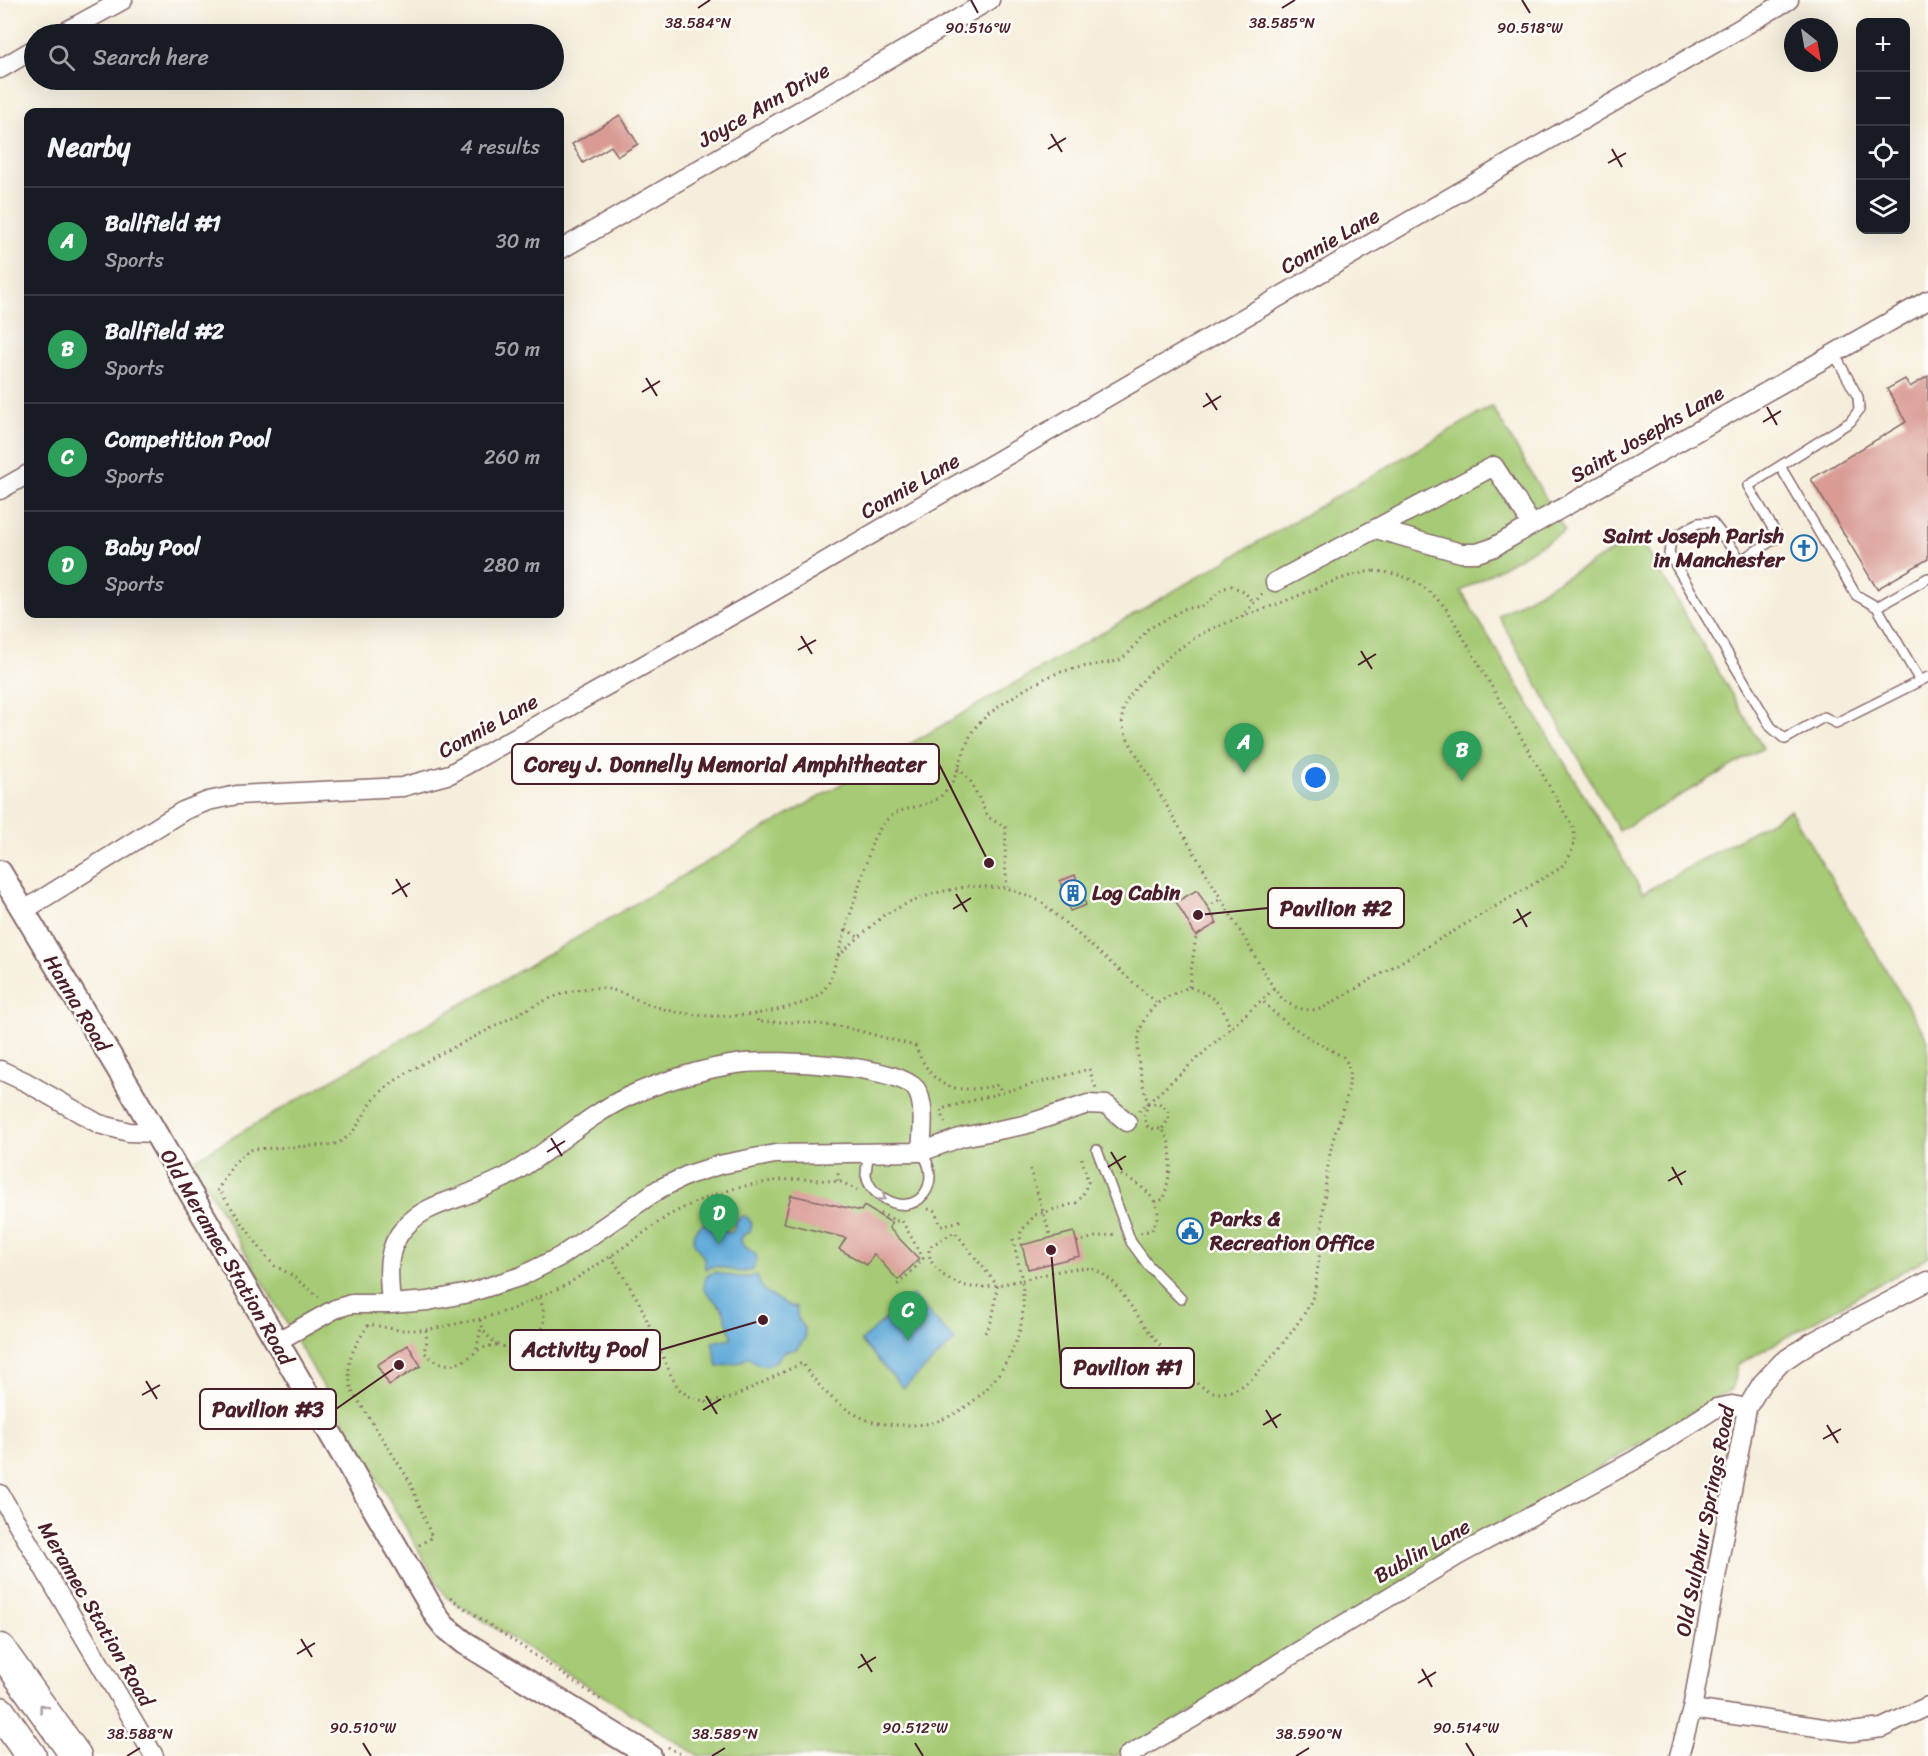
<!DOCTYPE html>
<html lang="en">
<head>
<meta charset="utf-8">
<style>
  :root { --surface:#171b24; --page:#242831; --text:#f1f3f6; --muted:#9ea1a6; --line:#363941; --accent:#1f6fb2 }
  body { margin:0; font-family:Sriracha,sans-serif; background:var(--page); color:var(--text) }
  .controls { position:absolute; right:18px; top:18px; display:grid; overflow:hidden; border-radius:12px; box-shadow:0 6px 24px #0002 }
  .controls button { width:54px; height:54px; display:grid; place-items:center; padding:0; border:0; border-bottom:2px solid var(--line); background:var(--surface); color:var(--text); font:30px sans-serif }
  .compass { position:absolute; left:1784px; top:18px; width:54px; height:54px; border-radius:50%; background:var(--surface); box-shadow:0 6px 24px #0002; rotate:149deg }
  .you { position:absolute; left:1316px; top:778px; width:21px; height:21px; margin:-15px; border:4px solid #fff; border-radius:50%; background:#1a73e8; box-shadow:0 0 0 9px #1a73e833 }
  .badge { display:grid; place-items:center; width:39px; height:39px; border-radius:50%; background:var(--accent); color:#fff; font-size:20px; font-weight:700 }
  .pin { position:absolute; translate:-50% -50px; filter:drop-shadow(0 2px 3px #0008) }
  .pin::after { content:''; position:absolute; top:32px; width:21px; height:18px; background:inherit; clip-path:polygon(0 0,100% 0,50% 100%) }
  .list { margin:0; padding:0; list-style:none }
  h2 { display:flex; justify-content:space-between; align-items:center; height:78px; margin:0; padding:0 24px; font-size:26px }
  h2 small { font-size:20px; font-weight:400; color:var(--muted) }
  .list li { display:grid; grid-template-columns:39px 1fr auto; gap:18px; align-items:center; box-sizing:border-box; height:108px; padding:0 24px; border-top:2px solid var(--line) }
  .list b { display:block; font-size:22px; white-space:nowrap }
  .list p { margin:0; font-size:20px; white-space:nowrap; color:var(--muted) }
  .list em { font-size:20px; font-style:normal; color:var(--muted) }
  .icon { flex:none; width:33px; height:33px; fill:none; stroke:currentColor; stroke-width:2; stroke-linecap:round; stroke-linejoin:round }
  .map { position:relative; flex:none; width:1928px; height:1756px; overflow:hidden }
  .search { position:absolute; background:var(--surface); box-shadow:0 6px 24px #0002; left:24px; top:24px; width:540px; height:66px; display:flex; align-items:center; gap:15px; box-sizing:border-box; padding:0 21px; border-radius:33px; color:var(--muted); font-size:22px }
  .panel { position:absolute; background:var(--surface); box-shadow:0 6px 24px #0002; left:24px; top:108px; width:540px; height:510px; border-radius:12px }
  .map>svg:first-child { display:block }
  .green { fill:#a6ca74; stroke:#787450; stroke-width:1.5 }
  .water { fill:#61aad9; stroke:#566482; stroke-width:1.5 }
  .building { fill:#d99b94 }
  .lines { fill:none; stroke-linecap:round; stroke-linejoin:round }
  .service-casing { stroke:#866769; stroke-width:12 }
  .minor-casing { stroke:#866769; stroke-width:21 }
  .tertiary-casing { stroke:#866769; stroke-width:26 }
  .trunk-casing { stroke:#866769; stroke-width:33 }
  .path { stroke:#866769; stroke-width:3; stroke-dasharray:1.5 4.5; stroke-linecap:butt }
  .service { stroke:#fff; stroke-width:9 }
  .minor { stroke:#fff; stroke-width:18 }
  .tertiary { stroke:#fff; stroke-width:22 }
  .trunk { stroke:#fff; stroke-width:30 }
  .oneway { stroke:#ae9aa0 }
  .ticks { fill:none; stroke:#4a1f2b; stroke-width:2 }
  .labels { text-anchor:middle; stroke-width:5; stroke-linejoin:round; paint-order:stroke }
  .street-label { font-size:21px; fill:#4a1f2b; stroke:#fdfcf7 }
  .poi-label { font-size:21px; font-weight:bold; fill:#4a1f2b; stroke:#fdfcf7; text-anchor:start }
  .ticks-label { font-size:15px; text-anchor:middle; fill:#4a1f2b; stroke:#fdfcf7; stroke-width:5; stroke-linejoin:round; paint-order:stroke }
  .leader { fill:none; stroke:#4a1f2b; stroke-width:2 }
  .callout-dot { fill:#4a1f2b; stroke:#fdfcf7; stroke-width:2 }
  .callout { fill:#fdfcf7; stroke:#4a1f2b; stroke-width:2 }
  .callout-label { font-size:22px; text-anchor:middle; font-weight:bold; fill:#4a1f2b }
</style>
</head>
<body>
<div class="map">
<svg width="1928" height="1756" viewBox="0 0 1928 1756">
  <rect width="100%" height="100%" fill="#fdfcf7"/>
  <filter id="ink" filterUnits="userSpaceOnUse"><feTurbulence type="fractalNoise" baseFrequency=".0167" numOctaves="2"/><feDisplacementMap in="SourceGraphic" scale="12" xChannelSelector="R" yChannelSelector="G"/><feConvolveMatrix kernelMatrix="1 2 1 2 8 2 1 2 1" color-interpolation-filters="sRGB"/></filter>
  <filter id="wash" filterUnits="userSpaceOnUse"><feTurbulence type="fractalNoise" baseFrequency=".008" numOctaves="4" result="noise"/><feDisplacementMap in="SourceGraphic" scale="24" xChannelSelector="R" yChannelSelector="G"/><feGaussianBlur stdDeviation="1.35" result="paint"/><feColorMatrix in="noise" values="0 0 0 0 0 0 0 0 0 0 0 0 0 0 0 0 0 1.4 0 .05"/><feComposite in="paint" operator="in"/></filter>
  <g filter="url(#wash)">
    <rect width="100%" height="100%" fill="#f6eedc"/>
    <path class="green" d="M1492,406L1565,531L1461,591L1643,893L1790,810L1928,1040V1257L1737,1365L1732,1389L1116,1756H699L446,1597L192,1161Z
      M1639,536L1763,748L1619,831L1498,615Z"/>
    <path class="water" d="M742,1216L747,1217L752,1224L750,1232L743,1235L741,1240L742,1244L756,1255L757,1260L753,1269C734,1279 723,1260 705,1269V1259L694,1243V1233L697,1228L704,1223L712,1222L730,1233L734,1230V1222Z
      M714,1272C730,1274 741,1281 757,1275C761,1295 776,1298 792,1307H796L798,1319L805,1330V1338L797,1349L783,1352C773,1367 763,1370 748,1357L741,1362L718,1367L712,1342L732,1338L723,1310L704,1289C703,1280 706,1275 714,1272Z
      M912,1295L955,1341L903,1388L861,1341Z"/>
    <g id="blocks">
      <path class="building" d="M620,115L638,144L618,156L611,146L583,163L572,144Z
        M1928,376V559L1877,589L1811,479L1906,422L1887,389L1905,379L1910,387Z
        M1075,875L1086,905L1070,911L1060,881Z
        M1197,890L1217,923L1196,936L1176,902Z
        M791,1195L861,1211L864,1206L892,1223L889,1228L919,1259L898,1280L874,1254L867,1265L839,1249L846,1238L784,1223Z
        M1074,1232L1080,1256L1028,1269L1022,1245Z
        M408,1345L421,1366L389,1385L377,1365Z"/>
    </g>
  </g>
  <g filter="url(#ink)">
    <use href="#blocks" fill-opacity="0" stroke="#866769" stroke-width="1.5"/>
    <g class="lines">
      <g class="service-casing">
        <path id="service" d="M1834,353L1858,397L1859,410L1850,422L1780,466L1856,595L1877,607L1928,578
          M1780,466L1748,486L1778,537L1741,560L1712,522L1698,523L1671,539L1669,554L1771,727L1785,739L1824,717L1836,723L1928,677
          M1877,607L1920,681
          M1097,1150L1131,1242L1148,1265L1181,1299
          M869,1152C868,1159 866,1168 866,1175C868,1186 874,1192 882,1197C917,1221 945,1182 921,1152"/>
      </g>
      <g class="minor-casing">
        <path id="minor" d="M61,34L123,0
          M0,69L34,49
          M560,250L990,0
          M0,490L28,474
          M1376,529L1461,553H1477L1492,548L1928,300
          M1275,582L1494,466L1532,525
          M23,911L183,811L208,801L237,795L402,787L450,774L752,604L1789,0
          M0,1070L26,1082L99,1124L129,1132L155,1133
          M391,1304C389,1276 384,1250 405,1227C420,1210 440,1204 460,1197C476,1191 491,1184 506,1177C548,1154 583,1118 627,1097C659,1082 708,1067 744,1063C776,1060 895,1064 916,1089C926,1103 922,1135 921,1152
          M276,1342L335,1309L351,1304H391L428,1301L469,1293L522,1276L561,1256L659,1189L688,1175L719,1165L775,1154L921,1152L962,1137L1024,1125L1088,1104L1107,1105L1127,1122
          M0,1494L154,1756
          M1692,1709L1851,1732L1882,1728L1928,1706
          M1127,1756L1193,1718L1279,1663L1459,1555L1633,1461L1716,1408L1732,1405L1747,1408
          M1679,1756L1692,1709L1747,1408L1762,1383L1782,1362L1810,1343L1928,1281"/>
      </g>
      <g class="tertiary-casing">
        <path id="tertiary" d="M0,872L130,1089L437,1617L445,1627L465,1643L650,1756"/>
      </g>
      <g class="trunk-casing">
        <path id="trunk" d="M0,1649L76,1756
          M0,1712L31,1756"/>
      </g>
      <path class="path" d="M1374,571C1409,574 1425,584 1448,611L1574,829C1575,847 1572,856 1559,869L1321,1009C1300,1012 1287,1006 1274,989L1127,738C1123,729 1120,718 1124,707C1133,682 1183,643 1207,631C1231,620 1258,611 1283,602C1313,590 1342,575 1374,571Z
        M1241,617L1263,593
        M958,768L970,780L988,817L1006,828L1005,862L1007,887
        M1207,907L1221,899
        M846,929L858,937
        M838,956L884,915L906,904L935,893L970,886L1007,888L1040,901L1158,1004
        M1189,987L1196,936
        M755,1014L758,1022H800L845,1027L915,1046C935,1091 953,1094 999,1085L1001,1093
        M1148,1104C1140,1073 1128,1035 1152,1009C1161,998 1176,993 1189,987C1214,996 1223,1003 1230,1029
        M1139,1111L1274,989
        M945,1123L941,1109L1089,1069L1096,1088
        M1030,1169L1051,1238
        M1121,1175C1136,1181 1159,1197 1158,1216C1157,1220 1154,1226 1152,1230L1140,1233
        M838,1181V1171
        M217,1191C227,1175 235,1156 253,1149L332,1145C359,1137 362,1110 380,1093C407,1068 453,1048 486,1031C518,1015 554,991 590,988C614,986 629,997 650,1005C696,1020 743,1019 789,1007C808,1002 823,997 831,978L873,840C886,816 893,812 918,806C926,804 933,802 940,797C959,781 961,753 972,732C983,713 1034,682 1055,674C1074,667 1097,665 1118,661L1128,654L1148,629L1184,609L1202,606L1209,602L1222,589L1231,586L1243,591L1254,602
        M221,1193L267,1258L275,1266L290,1274L319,1297
        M1155,1202L1164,1199C1169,1176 1177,1149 1162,1129H1154L1147,1126L1144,1116L1148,1104L1159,1103L1168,1110L1169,1119L1162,1129
        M928,1209L934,1210L941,1226L963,1220
        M880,1213L896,1221H902L923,1258L921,1262L895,1287
        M1013,1239L1022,1280C1040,1276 1074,1265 1092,1269C1101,1272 1109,1278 1116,1285C1135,1311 1187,1394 1221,1393C1232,1392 1242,1387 1250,1380C1264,1369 1305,1317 1311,1301C1316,1291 1316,1277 1318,1266C1324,1225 1323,1183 1332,1144C1337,1122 1361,1075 1343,1057C1314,1040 1284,1026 1262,1000
        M1077,1242L1095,1237L1116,1234
        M1022,1245L1020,1237L1021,1231L1035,1215L1076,1203L1082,1197L1088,1182L1081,1155
        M611,1256L639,1302L671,1375L678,1388L688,1396L709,1403L731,1398L802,1363C818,1386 836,1406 863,1418C875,1424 890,1425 903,1425C913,1425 925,1425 935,1422C973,1410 1004,1376 1017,1339C1024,1320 1024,1300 1022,1280C991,1286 965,1296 939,1271C933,1265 929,1260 929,1250L932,1245L955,1232L997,1285C995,1302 995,1322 983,1335
        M480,1320C492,1368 563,1350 539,1297
        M426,1330L427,1341L424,1352C441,1369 460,1368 476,1351L481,1328
        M478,1350L489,1346L497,1345
        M419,1545L432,1537L409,1480L352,1391C344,1360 353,1349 369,1324L398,1330H426L480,1319L510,1310L566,1285L611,1256L669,1215L702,1199L739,1187L779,1180L809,1179L842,1182L857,1190
        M450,1598L601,1700
        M668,1747L684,1756"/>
      <use href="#service" class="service"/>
      <use href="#minor" class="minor"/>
      <use href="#tertiary" class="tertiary"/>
      <use href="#trunk" class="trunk"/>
    </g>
    <defs><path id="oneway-chevron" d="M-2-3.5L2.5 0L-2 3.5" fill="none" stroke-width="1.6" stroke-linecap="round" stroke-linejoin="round" transform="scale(1.5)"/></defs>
    <g class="oneway">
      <use href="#oneway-chevron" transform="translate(882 1197) rotate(35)"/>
      <use href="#oneway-chevron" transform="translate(43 1708) rotate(-126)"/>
    </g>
  </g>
  <path class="ticks" d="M971,0L978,13M1522,0L1530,13M698,8L710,0M1282,8L1295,0M1051,134L1062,152M1048,149L1066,138M1612,149L1622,167M1608,163L1626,153M646,378L657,396M642,392L660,381M1206,393L1217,410M1203,407L1221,396M1767,407L1777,425M1763,422L1781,411M801,636L812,654M798,650L816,640M1361,651L1372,669M1358,665L1376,654M396,879L407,897M392,894L410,883M956,894L967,912M953,909L971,898M1517,909L1527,927M1513,923L1531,912M551,1138L562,1156M547,1152L565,1141M1111,1152L1122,1170M1108,1167L1126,1156M1672,1167L1682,1185M1668,1181L1686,1171M146,1381L157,1399M142,1395L160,1385M706,1396L717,1414M703,1410L721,1399M1266,1410L1277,1428M1263,1425L1281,1414M1827,1425L1838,1443M1823,1439L1841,1429M301,1639L312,1657M297,1654L315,1643M861,1654L872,1672M858,1668L876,1657M1422,1669L1432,1687M1418,1683L1436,1672M363,1743L371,1756M915,1743L923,1756M1466,1743L1474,1756M127,1756L140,1748M712,1756L725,1748M1296,1756L1309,1748"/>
  <defs>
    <g id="church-ring" transform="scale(1.35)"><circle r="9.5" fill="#fdfcf7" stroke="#1f6fb2" stroke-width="1.5"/><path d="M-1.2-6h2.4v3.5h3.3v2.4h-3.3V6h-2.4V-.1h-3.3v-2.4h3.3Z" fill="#1f6fb2"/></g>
    <g id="building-ring" transform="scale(1.35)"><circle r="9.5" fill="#fdfcf7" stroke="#1f6fb2" stroke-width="1.5"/><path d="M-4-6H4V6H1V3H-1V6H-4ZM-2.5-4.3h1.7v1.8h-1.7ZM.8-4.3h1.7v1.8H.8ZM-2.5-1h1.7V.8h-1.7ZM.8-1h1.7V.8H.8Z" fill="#1f6fb2"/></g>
    <g id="civic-ring" transform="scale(1.35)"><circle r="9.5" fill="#fdfcf7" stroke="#1f6fb2" stroke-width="1.5"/><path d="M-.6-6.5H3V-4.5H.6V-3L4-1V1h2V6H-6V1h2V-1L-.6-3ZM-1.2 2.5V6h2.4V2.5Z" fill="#1f6fb2"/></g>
  </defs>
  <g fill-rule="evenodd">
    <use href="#church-ring" x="1804" y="548"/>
    <use href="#building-ring" x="1073" y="893"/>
    <use href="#civic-ring" x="1190" y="1231"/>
  </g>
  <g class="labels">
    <g class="street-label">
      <text transform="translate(764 105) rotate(-30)" y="7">Joyce Ann Drive</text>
      <text transform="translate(1330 241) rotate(-30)" y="7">Connie Lane</text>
      <text transform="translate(1647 434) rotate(-30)" y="7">Saint Josephs Lane</text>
      <text transform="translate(910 486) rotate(-30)" y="7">Connie Lane</text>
      <text transform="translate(488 726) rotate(-29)" y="7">Connie Lane</text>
      <text transform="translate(77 1003) rotate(59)" y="7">Hanna Road</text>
      <text transform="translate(227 1257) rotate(60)" y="7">Old Meramec Station Road</text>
      <text transform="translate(1705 1521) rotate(-79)" y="7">Old Sulphur Springs Road</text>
      <text transform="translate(1422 1551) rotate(-30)" y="7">Bublin Lane</text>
      <text transform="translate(96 1614) rotate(60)" y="7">Meramec Station Road</text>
    </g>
    <g class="poi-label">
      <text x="1784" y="543" text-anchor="end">Saint Joseph Parish<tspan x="1784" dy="24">in Manchester</tspan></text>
      <text x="1092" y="900">Log Cabin</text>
      <text x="1210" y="1226">Parks &amp;<tspan x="1210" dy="24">Recreation Office</tspan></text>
    </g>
  </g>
  <g class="ticks-label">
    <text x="698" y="28">38.584°N</text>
    <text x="1282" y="28">38.585°N</text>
    <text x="1530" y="33">90.518°W</text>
    <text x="978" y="33">90.516°W</text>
    <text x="363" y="1733">90.510°W</text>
    <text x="915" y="1733">90.512°W</text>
    <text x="1466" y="1733">90.514°W</text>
    <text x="140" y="1739">38.588°N</text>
    <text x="725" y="1739">38.589°N</text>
    <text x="1309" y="1739">38.590°N</text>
  </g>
  <path class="leader" d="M989 863L939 764M1198 915L1268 908M763 1320L660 1350M1051 1250L1061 1368M399 1365L336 1409"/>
  <g class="callout-dot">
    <circle cx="989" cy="863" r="6"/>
    <circle cx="1198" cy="915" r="6"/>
    <circle cx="763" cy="1320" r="6"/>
    <circle cx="1051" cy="1250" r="6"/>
    <circle cx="399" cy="1365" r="6"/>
  </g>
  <g class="callout">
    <rect x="512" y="744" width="427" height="40" rx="6"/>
    <rect x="1268" y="888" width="136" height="40" rx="6"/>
    <rect x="510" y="1330" width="150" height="40" rx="6"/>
    <rect x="1061" y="1348" width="133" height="40" rx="6"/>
    <rect x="200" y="1389" width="136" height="40" rx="6"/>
  </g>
  <g class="callout-label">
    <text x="725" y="772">Corey J. Donnelly Memorial Amphitheater</text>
    <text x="1336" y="916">Pavilion #2</text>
    <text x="585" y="1357">Activity Pool</text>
    <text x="1128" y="1375">Pavilion #1</text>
    <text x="268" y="1417">Pavilion #3</text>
  </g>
</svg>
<div class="controls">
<button>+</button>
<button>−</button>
<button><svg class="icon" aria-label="locate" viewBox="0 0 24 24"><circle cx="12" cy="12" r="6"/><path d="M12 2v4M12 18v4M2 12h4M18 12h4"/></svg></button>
<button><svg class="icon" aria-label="layers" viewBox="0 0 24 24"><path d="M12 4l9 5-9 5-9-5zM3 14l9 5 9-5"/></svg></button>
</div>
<svg class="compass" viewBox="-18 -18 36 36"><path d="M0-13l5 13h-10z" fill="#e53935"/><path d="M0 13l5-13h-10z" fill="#9ea1a6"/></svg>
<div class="you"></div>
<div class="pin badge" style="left:1244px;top:773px;background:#2e9e5b">A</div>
<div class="pin badge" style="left:1462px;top:781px;background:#2e9e5b">B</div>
<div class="pin badge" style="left:908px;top:1341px;background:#2e9e5b">C</div>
<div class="pin badge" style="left:719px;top:1244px;background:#2e9e5b">D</div>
<div class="search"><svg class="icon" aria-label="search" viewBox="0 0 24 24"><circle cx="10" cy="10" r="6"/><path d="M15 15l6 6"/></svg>Search here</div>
<section class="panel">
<h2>Nearby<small>4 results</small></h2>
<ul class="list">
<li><span class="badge" style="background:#2e9e5b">A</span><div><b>Ballfield #1</b><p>Sports</p></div><em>30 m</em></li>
<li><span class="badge" style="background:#2e9e5b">B</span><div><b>Ballfield #2</b><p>Sports</p></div><em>50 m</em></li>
<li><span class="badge" style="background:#2e9e5b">C</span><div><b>Competition Pool</b><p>Sports</p></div><em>260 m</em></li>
<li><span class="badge" style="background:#2e9e5b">D</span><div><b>Baby Pool</b><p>Sports</p></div><em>280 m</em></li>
</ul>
</section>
</div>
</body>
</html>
